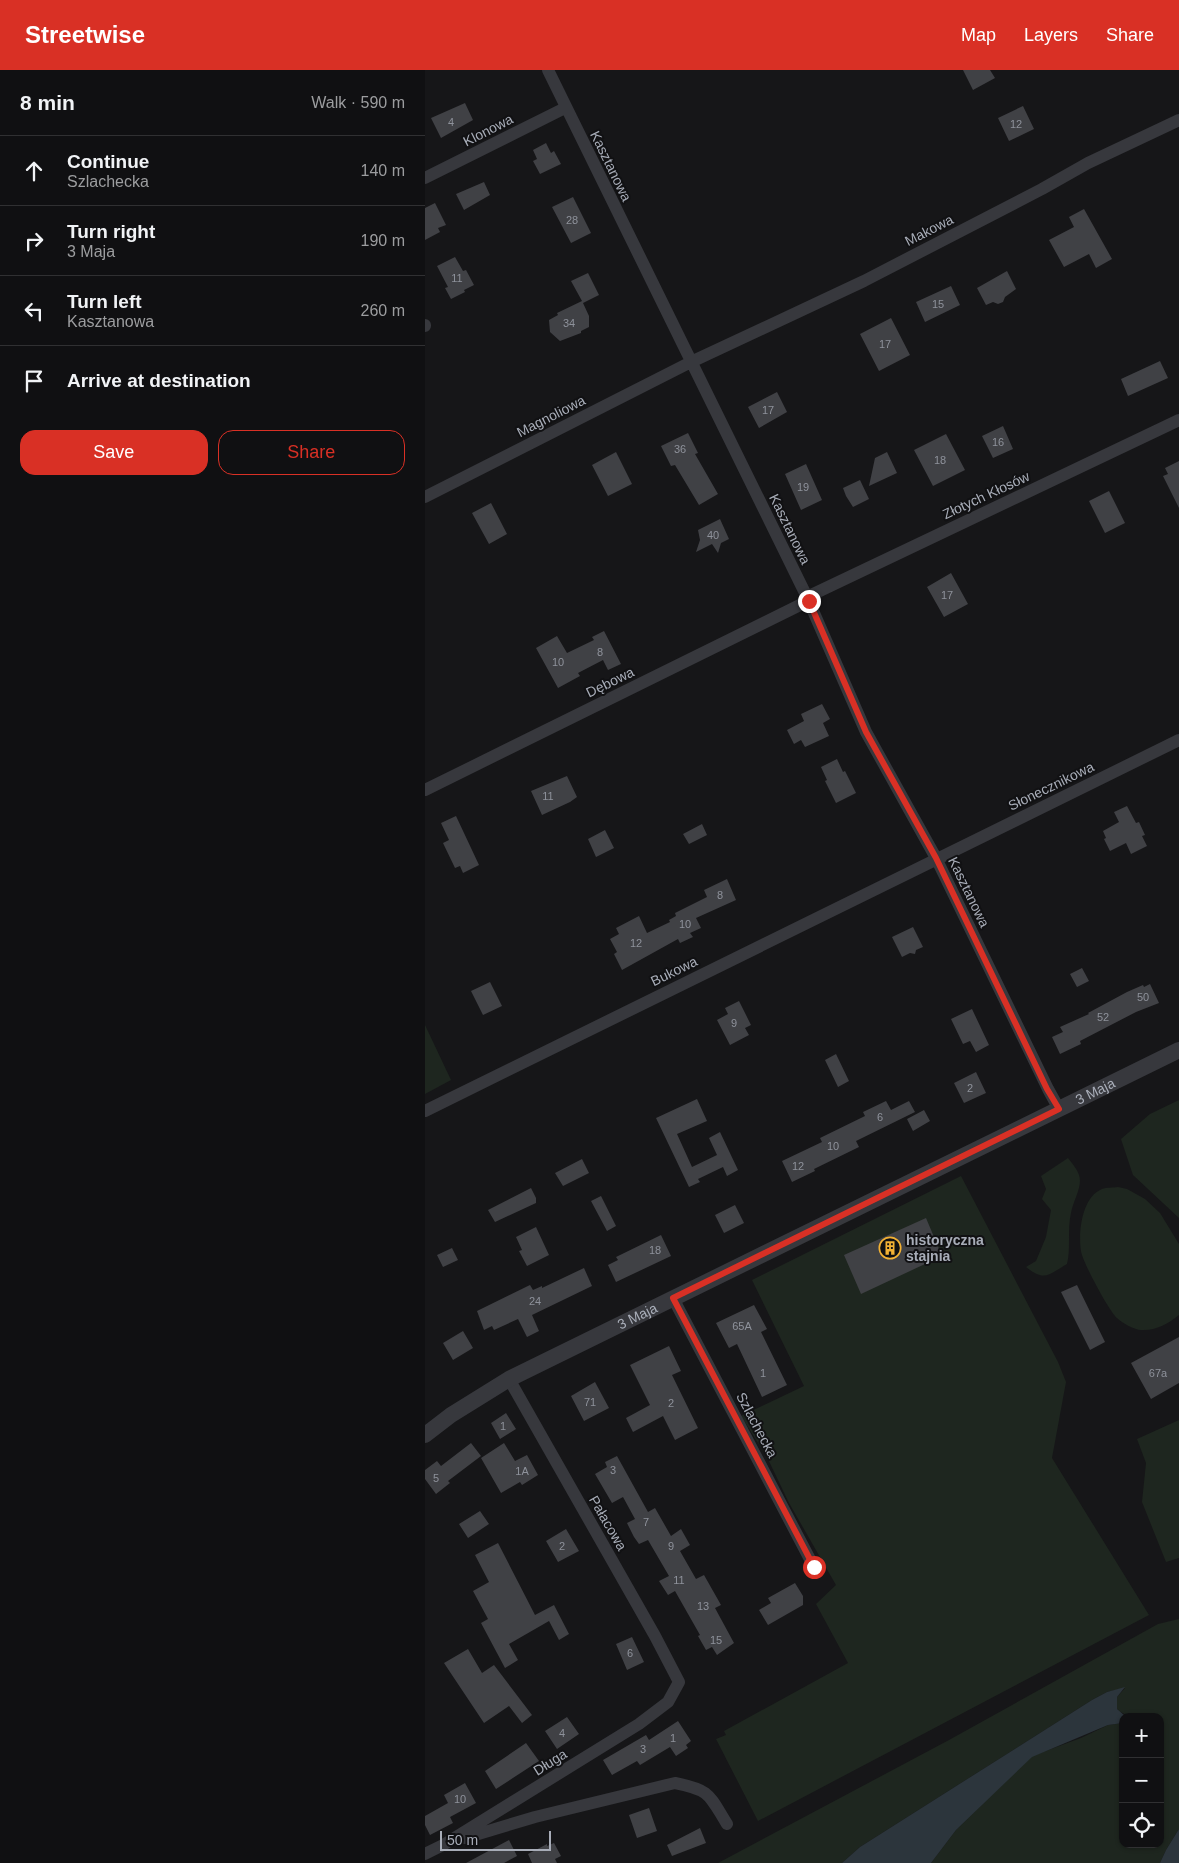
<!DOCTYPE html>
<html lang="en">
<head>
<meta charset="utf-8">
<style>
  :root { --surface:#101012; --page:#19191b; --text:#f1f3f6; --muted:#9c9d9f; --line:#303032; --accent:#d93025 }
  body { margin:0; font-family:Helvetica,sans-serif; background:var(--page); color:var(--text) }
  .controls { position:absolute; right:15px; bottom:15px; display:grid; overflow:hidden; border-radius:10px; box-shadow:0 1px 4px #0004 }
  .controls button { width:45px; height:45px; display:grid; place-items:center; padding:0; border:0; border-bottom:1px solid var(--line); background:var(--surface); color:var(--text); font:25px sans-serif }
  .scale { position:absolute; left:15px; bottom:12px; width:111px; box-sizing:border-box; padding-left:5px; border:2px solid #a8adb8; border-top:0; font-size:14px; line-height:18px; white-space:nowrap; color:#a8adb8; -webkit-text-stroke:4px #111113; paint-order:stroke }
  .stop { position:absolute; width:15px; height:15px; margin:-11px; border:4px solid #d93025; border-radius:50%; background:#fff }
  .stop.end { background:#d93025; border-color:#fff; box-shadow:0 1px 5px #0008 }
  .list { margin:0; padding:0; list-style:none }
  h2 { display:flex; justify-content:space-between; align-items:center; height:65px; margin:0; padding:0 20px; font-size:21px }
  h2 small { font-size:16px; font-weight:400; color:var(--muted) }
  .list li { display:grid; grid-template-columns:32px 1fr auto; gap:15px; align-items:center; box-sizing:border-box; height:70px; padding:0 20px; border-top:1px solid var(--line) }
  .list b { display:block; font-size:19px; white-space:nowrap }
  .list p { margin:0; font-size:16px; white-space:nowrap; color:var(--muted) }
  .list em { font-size:16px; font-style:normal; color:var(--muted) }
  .actions { display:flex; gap:10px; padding:15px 20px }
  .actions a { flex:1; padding:11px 0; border:1px solid var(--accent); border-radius:15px; text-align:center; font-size:18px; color:var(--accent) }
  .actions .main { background:var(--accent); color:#fff }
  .icon { flex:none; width:28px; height:28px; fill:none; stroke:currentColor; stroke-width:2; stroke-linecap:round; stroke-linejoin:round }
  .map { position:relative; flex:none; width:754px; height:1793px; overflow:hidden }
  header { display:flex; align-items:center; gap:30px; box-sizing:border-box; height:70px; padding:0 25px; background:var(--accent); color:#fff }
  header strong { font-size:24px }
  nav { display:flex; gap:28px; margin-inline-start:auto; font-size:18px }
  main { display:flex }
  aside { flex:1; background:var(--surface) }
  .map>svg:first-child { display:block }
  .green { fill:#1e261f }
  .water { fill:#2c353c }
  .building { fill:#404145 }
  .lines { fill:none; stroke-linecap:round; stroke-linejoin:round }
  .minor { stroke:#37383d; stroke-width:12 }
  .tertiary { stroke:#37383d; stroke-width:16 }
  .route { stroke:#d93025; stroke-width:6 }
  .labels { text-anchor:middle; stroke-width:4; stroke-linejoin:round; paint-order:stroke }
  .number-label { font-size:11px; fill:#8e929b }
  .street-label { font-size:14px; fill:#a8adb8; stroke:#111113 }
  .poi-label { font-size:14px; font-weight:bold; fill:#a8adb8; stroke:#111113; text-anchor:start }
</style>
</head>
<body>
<header>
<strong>Streetwise</strong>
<nav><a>Map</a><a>Layers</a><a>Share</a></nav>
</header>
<main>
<aside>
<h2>8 min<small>Walk · 590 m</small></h2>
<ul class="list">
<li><svg class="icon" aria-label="ahead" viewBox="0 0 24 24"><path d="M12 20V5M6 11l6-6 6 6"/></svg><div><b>Continue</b><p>Szlachecka</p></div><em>140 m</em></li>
<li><svg class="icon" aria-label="right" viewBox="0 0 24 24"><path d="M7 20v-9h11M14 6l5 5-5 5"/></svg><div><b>Turn right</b><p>3 Maja</p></div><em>190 m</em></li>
<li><svg class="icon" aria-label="left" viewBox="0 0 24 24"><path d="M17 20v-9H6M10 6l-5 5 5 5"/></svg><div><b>Turn left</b><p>Kasztanowa</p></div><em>260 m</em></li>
<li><svg class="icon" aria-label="arrive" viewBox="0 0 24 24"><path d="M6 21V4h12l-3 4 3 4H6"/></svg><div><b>Arrive at destination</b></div></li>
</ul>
<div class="actions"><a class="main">Save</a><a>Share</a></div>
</aside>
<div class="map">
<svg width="754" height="1793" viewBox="0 0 754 1793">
  <rect width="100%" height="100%" fill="#161618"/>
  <path class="green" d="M0,955L26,1010L0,1024Z
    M754,1030V1148L708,1105L696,1069L725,1044Z
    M643,1088C647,1093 652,1099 654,1105C658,1116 648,1131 646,1143C642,1160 646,1178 642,1194C623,1205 620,1212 601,1197L611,1191L621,1167L626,1140L617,1129L621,1119L616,1106Z
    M536,1106L633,1292L641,1312L627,1388L724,1545L333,1751L291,1669L301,1665L299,1661L423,1593L391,1534L411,1515L364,1433L342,1387L316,1346L379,1316L327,1210Z
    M693,1117L702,1119L720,1129L735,1143L754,1174V1245C743,1254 730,1261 716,1260C710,1260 697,1253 692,1248C684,1241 657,1191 656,1181C653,1162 657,1127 677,1119C682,1117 688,1118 693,1117Z
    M754,1350V1488L741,1492L717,1432L721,1393L712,1369Z
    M754,1549V1759L741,1780L735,1793H506L531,1760L607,1686L656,1668L683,1655L698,1653V1774H735V1647C719,1647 704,1650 692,1639V1627L700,1618L682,1622L667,1630L435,1777L417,1793H293L524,1670L733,1554Z"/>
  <path class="water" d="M700,1617L692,1627V1639L699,1645L705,1647H698V1653L683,1655L607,1687L531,1760L506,1793H417L435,1777L667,1630L682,1622Z
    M754,1759V1793H735L741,1780Z"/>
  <path class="building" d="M538,0H565L570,8L548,20Z
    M40,33L48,50L16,68L6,48Z
    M598,36L609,59L584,71L573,48Z
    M121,73L126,83L129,81L136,94L115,104L108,91L112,89L108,80Z
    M59,112L65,125L39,140L31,124Z
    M148,127L166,163L146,173L127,137Z
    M10,133L21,155L13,158L15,162L0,170V138Z
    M659,139L687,189L671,198L664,184L639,197L624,170L649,157L644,147Z
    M30,187L38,201L41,200L49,215L39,220L40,222L26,229L20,218L23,217L12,196Z
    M582,201L591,219L580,227L578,232L573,234L568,232L561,235L552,218Z
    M163,203L174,225L158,233L164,246V257L156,261V263L135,271L125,262L124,250L133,245L132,243L157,231L146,211Z
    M526,216L535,235L500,252L491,232Z
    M466,248L485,285L454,301L435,264Z
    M735,291L743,308L703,326L696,309Z
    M352,322L362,342L334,358L323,337Z
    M578,356L588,379L568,388L557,366Z
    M263,363L273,383L270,384L293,424L274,435L250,395L246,396L236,376Z
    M521,364L540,400L508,416L489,380Z
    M191,382L207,414L183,426L167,395Z
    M462,382L472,403L444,416L450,388Z
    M754,391V438L738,406L743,404L740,398Z
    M381,394L397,430L376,440L360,404Z
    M435,410L444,429L428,437L421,426L418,418Z
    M684,421L700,453L680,463L664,431Z
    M66,433L82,464L64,474L47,443Z
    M295,449L304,469L296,473L293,483L287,474L271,482L275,470L273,460Z
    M526,503L543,534L519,547L502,517Z
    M179,561L196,594L183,600L178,590L153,603L155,606L133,618L111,578L132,566L142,583L169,570L167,567Z
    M397,634L405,649L398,653L404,666L380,677L376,670L369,674L362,660L379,651L376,644Z
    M412,689L418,702L420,701L431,723L411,733L400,711L402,710L396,697Z
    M142,706L152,727L145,732L117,745L106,721Z
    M702,736L711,753L714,752L720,765L717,766L722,776L706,784L701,773L685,781L679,769L681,768L678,761L694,752L689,742Z
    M31,746L54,795L38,803L35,796L30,798L18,773L24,770L16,753Z
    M277,754L282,765L264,774L258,764Z
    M180,760L189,778L171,787L163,769Z
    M302,809L311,830L271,848L276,858L265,863L268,867L255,873L253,869L197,900L189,884L192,882L185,869L194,864L191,858L214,846L222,863L245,852L244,850L251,846L250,843L282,827L279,820Z
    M488,857L498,877L491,880L490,884L485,883L477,887L467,867Z
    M657,898L664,911L652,917L645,904Z
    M65,912L77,936L58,945L46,921Z
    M725,914L734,933L711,942L655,971L656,974L635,984L627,967L638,962L635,957L664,944L663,943L702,922L718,915L719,917Z
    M314,931L326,955L320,958L324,965L305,975L292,950L303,944L300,938Z
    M547,939L564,975L551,982L545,971L538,974L526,949Z
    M411,984L424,1011L413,1017L400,990Z
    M551,1002L561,1023L539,1033L529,1013Z
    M272,1029L282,1051L252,1064L267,1097L292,1085L284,1068L295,1062L313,1100L302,1106L298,1097L273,1109L275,1112L264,1117L231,1048Z
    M461,1031L466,1040L484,1031L490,1042L431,1071L434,1077L389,1099L390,1101L367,1112L357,1091L397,1072L395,1068L440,1046L438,1042Z
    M499,1040L505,1051L488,1061L482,1049Z
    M157,1089L164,1103L138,1116L130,1103Z
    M106,1118L111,1128V1133L70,1152L63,1140Z
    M176,1126L191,1156L182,1161L166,1131Z
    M310,1135L319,1153L299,1163L290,1145Z
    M501,1148L517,1186L436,1224L419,1185Z
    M111,1157L124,1185L102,1196L94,1181L97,1180L91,1167Z
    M236,1165L246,1186L191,1212L183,1195L193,1190L191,1187Z
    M27,1178L33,1190L18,1197L12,1185Z
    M159,1198L167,1216L107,1245L114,1261L102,1267L93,1249L69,1260L67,1256L59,1260L52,1241L105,1215L108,1220L117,1216V1218Z
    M652,1215L680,1272L665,1280L636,1222Z
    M329,1235L342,1259L336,1262L362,1315L337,1327L312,1274L304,1278L291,1253Z
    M38,1261L48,1278L28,1290L18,1273Z
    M754,1267V1313L726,1329L706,1293Z
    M244,1276L256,1301L247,1305L273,1358L250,1370L238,1346L208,1362L201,1348L225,1335L205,1295Z
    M170,1312L184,1338L159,1351L146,1326Z
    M81,1343L91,1359L75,1369L66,1353Z
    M46,1373L56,1386L23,1411L25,1413L11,1424L0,1409V1400L12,1391L16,1396Z
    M79,1373L90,1391L102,1385L113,1405L97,1415L95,1412L76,1423L56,1388Z
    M192,1386L223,1442L230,1438L246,1466L256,1459L265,1475L255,1481L271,1509L279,1505L296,1535L290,1538L309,1573L292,1585L287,1577L281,1580L273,1566L275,1565L250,1521L243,1525L234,1511L244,1506L223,1470L214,1474L209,1467L202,1453L210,1449L198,1427L187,1433L170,1404L182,1397L180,1392Z
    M55,1441L64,1454L43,1468L34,1454Z
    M141,1459L154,1481L133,1492L121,1471Z
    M73,1473L110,1545L129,1535L144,1564L134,1570L124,1551L84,1574L93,1590L80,1598L56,1553L63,1549L48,1521L64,1512L50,1485Z
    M370,1513L378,1526V1535L343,1555L334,1540L346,1533L343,1528Z
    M207,1567L219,1592L202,1600L191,1574Z
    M43,1579L57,1603L69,1595L107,1645L97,1653L84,1636L59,1653L19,1593Z
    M142,1647L154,1664L132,1679L120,1661Z
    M253,1651L266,1671L261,1675L263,1678L251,1686L245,1677L215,1695L212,1691L187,1705L178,1690L221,1665L224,1670Z
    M101,1673L114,1691L71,1719L60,1701Z
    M40,1713L51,1733L25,1747L28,1753L5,1765L0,1755V1746L23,1733L19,1725Z
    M224,1738L232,1761L212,1768L204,1745Z
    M275,1758L281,1773L247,1786L242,1775Z
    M84,1770L92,1786L79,1793H41Z
    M129,1773L136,1786L130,1789L132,1793H107L103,1784L122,1774V1776Z"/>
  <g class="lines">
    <path class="minor" d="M123,0L382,527L441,662L511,788L623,1019L634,1039
      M0,108L140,38
      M0,255V256
      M0,427L266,292L439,211L617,119L663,93L754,50
      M382,527L754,350
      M0,720L383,531
      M0,1041L754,670
      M248,1228L389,1497
      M40,1768L110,1747L250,1713C286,1720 284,1725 302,1754
      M0,1784L18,1775L214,1654L243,1632L254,1612L230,1566L84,1309"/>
    <path class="tertiary" id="s1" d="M0,1365L26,1345L84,1309L754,980"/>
  </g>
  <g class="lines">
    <path class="route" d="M384,531L441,662L511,788L622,1019L634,1039L248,1228L389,1497"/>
  </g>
  <defs>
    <g id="building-ring" transform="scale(1.125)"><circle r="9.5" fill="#111113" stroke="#f2b134" stroke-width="1.5"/><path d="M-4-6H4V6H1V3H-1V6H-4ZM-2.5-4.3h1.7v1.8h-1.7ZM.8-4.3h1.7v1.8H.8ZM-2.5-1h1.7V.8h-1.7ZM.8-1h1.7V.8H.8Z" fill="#f2b134"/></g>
  </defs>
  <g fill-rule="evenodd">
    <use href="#building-ring" x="465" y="1178"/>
  </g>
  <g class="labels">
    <g class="number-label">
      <text x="26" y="56">4</text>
      <text x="591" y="58">12</text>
      <text x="147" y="154">28</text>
      <text x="32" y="212">11</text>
      <text x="513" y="238">15</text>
      <text x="144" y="257">34</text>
      <text x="460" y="278">17</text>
      <text x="343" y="344">17</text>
      <text x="573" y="376">16</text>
      <text x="255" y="383">36</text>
      <text x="515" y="394">18</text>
      <text x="378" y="421">19</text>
      <text x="288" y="469">40</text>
      <text x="522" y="529">17</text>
      <text x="175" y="586">8</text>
      <text x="133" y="596">10</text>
      <text x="123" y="730">11</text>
      <text x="295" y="829">8</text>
      <text x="260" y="858">10</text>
      <text x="211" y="877">12</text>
      <text x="718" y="931">50</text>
      <text x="678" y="951">52</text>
      <text x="309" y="957">9</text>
      <text x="545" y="1022">2</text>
      <text x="455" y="1051">6</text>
      <text x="408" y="1080">10</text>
      <text x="373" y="1100">12</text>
      <text x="230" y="1184">18</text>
      <text x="110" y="1235">24</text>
      <text x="317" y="1260">65A</text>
      <text x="338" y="1307">1</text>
      <text x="733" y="1307">67a</text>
      <text x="165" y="1336">71</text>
      <text x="246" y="1337">2</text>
      <text x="78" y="1360">1</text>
      <text x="188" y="1404">3</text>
      <text x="97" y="1405">1A</text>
      <text x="11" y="1412">5</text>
      <text x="221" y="1456">7</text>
      <text x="137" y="1480">2</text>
      <text x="246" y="1480">9</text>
      <text x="254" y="1514">11</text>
      <text x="278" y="1540">13</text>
      <text x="291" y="1574">15</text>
      <text x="205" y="1587">6</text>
      <text x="137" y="1667">4</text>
      <text x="248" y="1672">1</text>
      <text x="218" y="1683">3</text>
      <text x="35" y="1733">10</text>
    </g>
    <g class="street-label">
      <text transform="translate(63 60) rotate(-27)" y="5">Klonowa</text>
      <text transform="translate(186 96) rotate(64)" y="5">Kasztanowa</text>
      <text transform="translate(504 160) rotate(-27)" y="5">Makowa</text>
      <text transform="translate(126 346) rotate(-27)" y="5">Magnoliowa</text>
      <text transform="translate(561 425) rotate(-25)" y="5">Złotych Kłosów</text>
      <text transform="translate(365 459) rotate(64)" y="5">Kasztanowa</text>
      <text transform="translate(185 612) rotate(-26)" y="5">Dębowa</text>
      <text transform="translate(626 716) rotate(-26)" y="5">Słonecznikowa</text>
      <text transform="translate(544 822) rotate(64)" y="5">Kasztanowa</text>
      <text transform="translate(249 901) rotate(-26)" y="5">Bukowa</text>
      <text dy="5" stroke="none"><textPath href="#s1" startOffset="754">3 Maja</textPath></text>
      <text dy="5" stroke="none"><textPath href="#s1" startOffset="244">3 Maja</textPath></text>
      <text transform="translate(332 1355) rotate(62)" y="5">Szlachecka</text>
      <text transform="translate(183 1453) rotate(60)" y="5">Pałacowa</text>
      <text transform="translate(125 1692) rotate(-32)" y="5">Długa</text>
    </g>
    <g class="poi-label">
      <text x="481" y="1175">historyczna<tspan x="481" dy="16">stajnia</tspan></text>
    </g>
  </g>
</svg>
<div class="controls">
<button>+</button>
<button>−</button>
<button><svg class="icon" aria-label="locate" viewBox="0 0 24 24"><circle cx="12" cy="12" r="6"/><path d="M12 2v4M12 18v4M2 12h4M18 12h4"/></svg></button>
</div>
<div class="scale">50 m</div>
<div class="stop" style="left:389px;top:1497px"></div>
<div class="stop end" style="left:384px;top:531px"></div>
</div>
</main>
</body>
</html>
